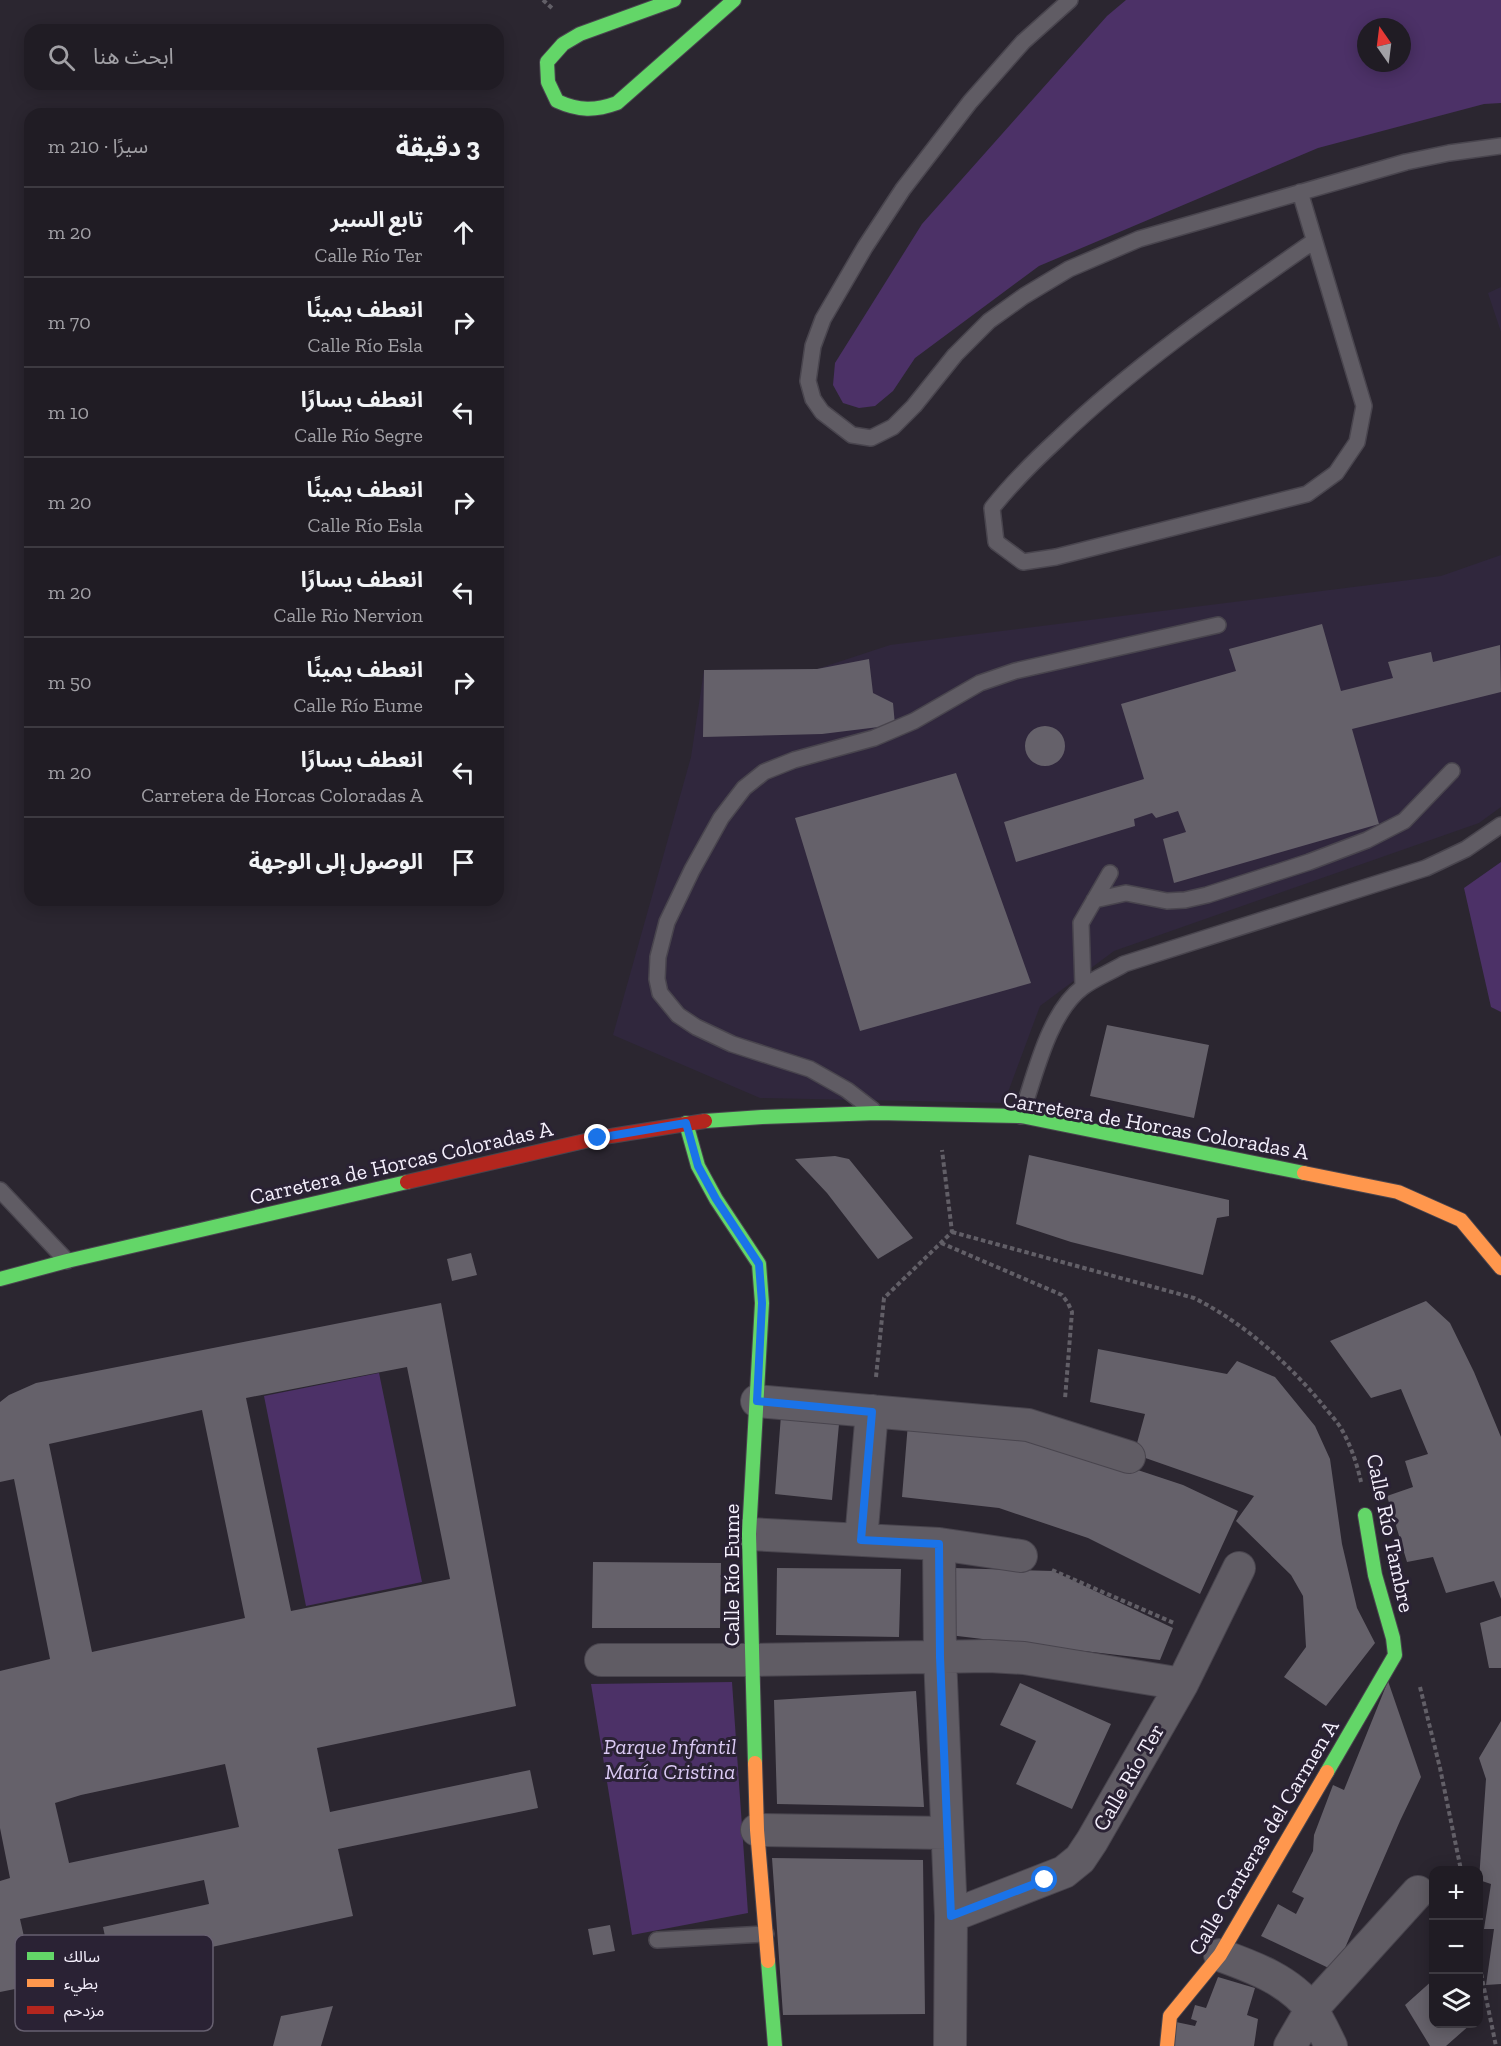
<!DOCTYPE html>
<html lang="ar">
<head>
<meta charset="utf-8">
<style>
  :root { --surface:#201c24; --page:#2d2931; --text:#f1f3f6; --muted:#a2a1a6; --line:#3d3a41 }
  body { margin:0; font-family:"Zilla Slab","Noto Sans Arabic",serif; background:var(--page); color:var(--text); direction:rtl }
  .controls { position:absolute; right:18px; bottom:18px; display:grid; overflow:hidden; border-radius:12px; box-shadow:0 3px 15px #0003 }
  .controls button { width:54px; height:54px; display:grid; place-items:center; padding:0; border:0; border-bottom:2px solid var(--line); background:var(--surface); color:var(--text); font:30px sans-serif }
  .compass { position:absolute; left:1357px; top:18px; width:54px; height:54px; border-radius:50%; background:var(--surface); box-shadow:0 3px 15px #0003; rotate:346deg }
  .stop { position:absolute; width:18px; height:18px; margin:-14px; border:4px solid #1a73e8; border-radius:50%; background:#fff }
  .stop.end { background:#1a73e8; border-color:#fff; box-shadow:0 2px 6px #0008 }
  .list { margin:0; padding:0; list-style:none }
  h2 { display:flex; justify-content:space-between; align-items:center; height:78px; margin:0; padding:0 24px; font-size:26px }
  h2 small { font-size:20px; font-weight:400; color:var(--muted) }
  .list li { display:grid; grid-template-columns:39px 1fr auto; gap:18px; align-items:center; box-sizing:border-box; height:90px; padding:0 24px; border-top:2px solid var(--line) }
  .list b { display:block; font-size:22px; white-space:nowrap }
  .list p { margin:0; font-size:20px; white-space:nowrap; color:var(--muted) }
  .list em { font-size:20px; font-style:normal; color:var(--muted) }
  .icon { flex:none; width:33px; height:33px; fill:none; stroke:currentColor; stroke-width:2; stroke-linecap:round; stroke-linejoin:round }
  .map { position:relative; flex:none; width:1501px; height:2046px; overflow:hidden; direction:ltr }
  .search { position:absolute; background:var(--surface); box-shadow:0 3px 15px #0003; left:24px; top:24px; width:480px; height:66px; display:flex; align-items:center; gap:15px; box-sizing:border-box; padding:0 21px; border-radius:18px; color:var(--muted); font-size:22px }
  .panel { position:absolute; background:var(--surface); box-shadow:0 3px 15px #0003; left:24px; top:108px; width:480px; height:798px; border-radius:18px; direction:rtl }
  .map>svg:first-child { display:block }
  .built { fill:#30273d }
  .green { fill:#4c3167; fill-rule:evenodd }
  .building { fill:#65616a; fill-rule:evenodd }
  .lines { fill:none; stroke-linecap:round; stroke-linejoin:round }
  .lane-casing { stroke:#49454e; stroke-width:18 }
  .street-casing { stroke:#49454e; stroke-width:34 }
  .fast-casing { stroke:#49454e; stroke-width:16 }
  .slow-casing { stroke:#49454e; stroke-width:16 }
  .jam-casing { stroke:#49454e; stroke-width:16 }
  .path { stroke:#625f67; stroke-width:4; stroke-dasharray:4.5 3; stroke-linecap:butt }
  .lane { stroke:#605c64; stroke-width:15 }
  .street { stroke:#605c64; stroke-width:32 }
  .fast { stroke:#63d668; stroke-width:14 }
  .slow { stroke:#ff974d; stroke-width:14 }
  .jam { stroke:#b3261e; stroke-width:14 }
  .route { stroke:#1a73e8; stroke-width:8 }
  .labels { text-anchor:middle; stroke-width:6; stroke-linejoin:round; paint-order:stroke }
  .street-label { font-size:22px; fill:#f4effc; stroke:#2a2234 }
  .park-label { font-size:22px; font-style:italic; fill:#dac9f3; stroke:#2a2234 }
  .key { fill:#2a2234; stroke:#676070; stroke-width:1.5 }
  .key-label { font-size:16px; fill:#f4effc }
</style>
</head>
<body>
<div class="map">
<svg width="1501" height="2046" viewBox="0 0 1501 2046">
  <rect width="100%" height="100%" fill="#2b2630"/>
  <path class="built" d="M1501,287V332L1488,293Z
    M1501,555V807L1479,823L1114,951L1040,1006L1004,1103L760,1098L613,1035L691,757L704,670L817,669L890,645L1441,576Z"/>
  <path class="green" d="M1126,0H1501V103L1484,104L1318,148L1039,266L915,358L893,391L875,406L859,408L843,403L833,385L835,363L922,224L1107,16ZM1366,27H1402V63H1366Z
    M1501,862V1012L1491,1007L1464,888Z
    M379,1373L422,1582L306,1606L264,1396Z
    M732,1682L748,1913L632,1935L591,1684Z"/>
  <path class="building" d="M1322,624L1341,691L1393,678L1388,662L1431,652L1433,662L1500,645L1501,692L1352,729L1379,824L1174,883L1163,839L1186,832L1178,811L1156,818L1152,813L1134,819L1135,826L1016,862L1004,822L1144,779L1121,704L1236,671L1229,649Z
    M869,659L873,693L893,703L895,725L822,734L703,737L704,670L817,669Z
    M1025 746a20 20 0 1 1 40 0a20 20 0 1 1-40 0Z
    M956,773L1031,983L860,1031L795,818Z
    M1107,1025L1209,1045L1194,1118L1090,1096Z
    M1029,1155L1229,1200V1216L1217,1218L1203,1275L1071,1242L1016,1224Z
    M835,1156L849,1159L913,1238L878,1259L827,1193L795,1159Z
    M471,1253L477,1275L452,1281L447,1259Z
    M1426,1301L1450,1323L1474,1372L1501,1437V1599L1494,1581L1446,1593L1433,1557L1407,1562L1387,1496L1413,1487L1405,1461L1428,1454L1401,1389L1371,1398L1330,1341Z
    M441,1303L516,1706L317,1748L330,1812L530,1770L538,1808L338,1849L353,1916L112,1969L103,1927L209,1904L204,1880L20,1919L35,1985L0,1992V1881L10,1878L0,1828V1671L50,1659L14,1479L0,1482V1402L9,1395L36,1383ZM407,1367L450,1579L291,1611L246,1398ZM202,1410L245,1618L92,1652L49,1444ZM225,1764L239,1827L69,1863L55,1803L81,1795Z
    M1098,1349L1227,1374L1237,1361L1275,1377L1315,1426L1330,1459L1342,1544L1357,1608L1375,1643L1326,1706L1284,1677L1306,1647L1303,1596L1291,1575L1236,1521L1254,1496L1134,1454L1145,1414L1090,1402Z
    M781,1415L839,1424L832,1500L775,1494Z
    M908,1423L1017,1430L1183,1485L1238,1511L1200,1594L1088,1538L999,1508L902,1497Z
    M593,1562L721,1563L720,1628H592Z
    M777,1568L901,1569L899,1637L776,1635Z
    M954,1568L1053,1571L1173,1628L1160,1660L949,1635Z
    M1501,1616V1668H1489L1480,1623Z
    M1388,1681L1421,1777L1400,1821L1335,1971L1261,1936L1278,1904L1296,1914L1304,1898L1292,1892L1313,1851L1314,1835L1333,1785L1344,1790Z
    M1020,1683L1111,1724L1072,1809L1016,1784L1036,1741L1000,1725Z
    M916,1691L924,1807L777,1804L774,1700Z
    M1501,1721V1984L1486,1985L1494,1929H1484L1491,1884L1479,1880L1486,1779L1479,1758Z
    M772,1858L923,1860L925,2014L783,2015Z
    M610,1925L615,1951L593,1955L588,1929Z
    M1218,1977L1255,1988L1247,2015L1258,2019L1254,2046H1174L1176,2022L1195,2026L1197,2021L1191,2019L1195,2005L1206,2008Z
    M1434,1979V2024H1471L1446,2046H1430L1405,2005Z
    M333,2006L321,2046H273L281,2016Z"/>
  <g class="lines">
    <g class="lane-casing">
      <path id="lane" d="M1070,0L1023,42L970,102L903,189L865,247L823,319L813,346L808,381L813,399L822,412L852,435L871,438L893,427L914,406L955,355L989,321L1024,296L1069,269L1139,239L1406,162L1449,153L1501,146
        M1300,192L1364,406L1357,442L1336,473L1307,494L1056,557L1023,562L996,542L992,508C1012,483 1034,461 1058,439C1136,364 1225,303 1314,241
        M1094,900L1126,893L1167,901L1185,900L1207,895L1309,862L1367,840L1404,821L1452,771
        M1083,987L1081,923L1110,873
        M873,1110L847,1090L810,1069L732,1044L696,1027L678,1015L660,993L657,979L658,957L667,922L692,870L721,818L744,788L764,772L794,760L874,738L914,721L980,683L1015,671L1218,625
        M1021,1116C1035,1076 1048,1013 1083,987C1095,978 1111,972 1124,964L1426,868L1466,849L1501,825
        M0,1190L67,1261
        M657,1940L766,1934"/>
    </g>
    <g class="street-casing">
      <path id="street" d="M757,1401L1028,1425L1129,1457
        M749,1534L939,1544L1021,1556
        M861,1540L872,1411
        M939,1544L940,1657L951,1916L950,2046
        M601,1660H752L989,1656L1024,1658L1182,1684
        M757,1830L946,1833
        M951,1916L1064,1872L1080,1859L1092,1841L1182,1684L1239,1568
        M1220,1955C1253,1967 1289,1980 1311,2009C1319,2020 1325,2034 1331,2046
        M1290,2046L1311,2010L1418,1892"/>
    </g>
    <g class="fast-casing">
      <path id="fast" d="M674,0L580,34L563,44L547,62L548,82L557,101C579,111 595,111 617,103L734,0
        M705,1121L762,1117L877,1113L1021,1116L1304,1173
        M686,1123L698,1166L716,1199L759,1264L762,1303L749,1534L755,1763
        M0,1279L67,1261L407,1182
        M1327,1772L1395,1655L1393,1638L1375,1575L1365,1515
        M768,1961L775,2046"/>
    </g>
    <g class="slow-casing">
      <path id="slow" d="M1304,1173L1398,1192L1461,1220L1501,1268
        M755,1763L757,1830L768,1961
        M1167,2046L1170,2016L1220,1955L1327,1772"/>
    </g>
    <g class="jam-casing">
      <path id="jam" d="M407,1182L598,1138L705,1121"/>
    </g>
    <path class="path" d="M543,0L554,10
      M952,1232L1194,1298C1244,1323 1287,1362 1322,1404C1328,1412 1337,1421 1342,1430C1351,1446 1357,1464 1361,1482
      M941,1243L1062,1295L1068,1303L1072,1312L1065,1399
      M876,1377L884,1298L952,1232L942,1150
      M1052,1570L1174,1623
      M1420,1687L1440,1768L1461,1870
      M1478,1959L1496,2046"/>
    <use href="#lane" class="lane"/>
    <use href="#street" class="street"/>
    <use href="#fast" class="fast"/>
    <use href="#slow" class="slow"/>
    <use href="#jam" class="jam"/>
  </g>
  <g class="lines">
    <path class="route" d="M598,1138L686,1123L698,1166L716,1199L759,1264L762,1303L757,1401L872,1412L861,1540L939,1544L940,1657L951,1916L1045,1880"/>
  </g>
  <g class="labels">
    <g class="street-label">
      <text transform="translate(1156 1125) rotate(10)" y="8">Carretera de Horcas Coloradas A</text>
      <text transform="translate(401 1162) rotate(-13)" y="8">Carretera de Horcas Coloradas A</text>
      <text transform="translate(1391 1533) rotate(78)" y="8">Calle Río Tambre</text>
      <text transform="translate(731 1575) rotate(-90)" y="8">Calle Río Eume</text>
      <text transform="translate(1128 1777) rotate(-60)" y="8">Calle Río Ter</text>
      <text transform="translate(1263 1837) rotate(-59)" y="8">Calle Canteras del Carmen A</text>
    </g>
    <g class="park-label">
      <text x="670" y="1754">Parque Infantil<tspan x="670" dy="25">María Cristina</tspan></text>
    </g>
  </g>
  <rect x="15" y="1935" width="198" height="96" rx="9" class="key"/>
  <rect x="27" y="1952" width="27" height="8" fill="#63d668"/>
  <rect x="27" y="1979" width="27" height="8" fill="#ff974d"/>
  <rect x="27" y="2006" width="27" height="8" fill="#b3261e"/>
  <g class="key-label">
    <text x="64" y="1962">سالك</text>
    <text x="64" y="1989">بطيء</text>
    <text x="64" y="2016">مزدحم</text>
  </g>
</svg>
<div class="controls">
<button>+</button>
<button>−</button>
<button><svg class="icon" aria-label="layers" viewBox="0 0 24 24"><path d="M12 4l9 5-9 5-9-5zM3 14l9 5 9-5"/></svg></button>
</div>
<svg class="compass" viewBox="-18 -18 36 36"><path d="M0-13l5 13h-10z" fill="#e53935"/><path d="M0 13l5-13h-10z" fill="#a2a1a6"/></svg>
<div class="stop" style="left:1045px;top:1880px"></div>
<div class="stop end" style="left:598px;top:1138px"></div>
<div class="search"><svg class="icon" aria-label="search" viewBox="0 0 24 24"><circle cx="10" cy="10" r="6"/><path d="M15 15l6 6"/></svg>ابحث هنا</div>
<section class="panel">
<h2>3 دقيقة<small>سيرًا · 210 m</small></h2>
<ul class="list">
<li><svg class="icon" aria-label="ahead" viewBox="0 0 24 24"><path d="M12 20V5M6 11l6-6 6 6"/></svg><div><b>تابع السير</b><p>Calle Río Ter</p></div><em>20 m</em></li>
<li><svg class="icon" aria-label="right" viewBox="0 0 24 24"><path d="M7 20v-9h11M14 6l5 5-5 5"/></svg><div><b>انعطف يمينًا</b><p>Calle Río Esla</p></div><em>70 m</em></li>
<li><svg class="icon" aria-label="left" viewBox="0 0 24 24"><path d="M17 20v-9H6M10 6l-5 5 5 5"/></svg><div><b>انعطف يسارًا</b><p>Calle Río Segre</p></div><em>10 m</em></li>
<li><svg class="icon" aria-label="right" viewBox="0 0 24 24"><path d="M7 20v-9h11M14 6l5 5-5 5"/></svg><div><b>انعطف يمينًا</b><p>Calle Río Esla</p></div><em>20 m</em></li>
<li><svg class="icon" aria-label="left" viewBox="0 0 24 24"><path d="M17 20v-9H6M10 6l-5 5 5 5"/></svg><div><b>انعطف يسارًا</b><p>Calle Rio Nervion</p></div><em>20 m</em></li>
<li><svg class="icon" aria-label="right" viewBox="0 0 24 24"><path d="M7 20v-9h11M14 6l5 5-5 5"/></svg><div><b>انعطف يمينًا</b><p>Calle Río Eume</p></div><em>50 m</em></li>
<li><svg class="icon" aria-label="left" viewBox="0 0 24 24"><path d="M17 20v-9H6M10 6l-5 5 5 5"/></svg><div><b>انعطف يسارًا</b><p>Carretera de Horcas Coloradas A</p></div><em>20 m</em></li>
<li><svg class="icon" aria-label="arrive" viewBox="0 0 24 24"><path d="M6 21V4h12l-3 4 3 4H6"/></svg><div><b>الوصول إلى الوجهة</b></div></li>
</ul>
</section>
</div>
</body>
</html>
